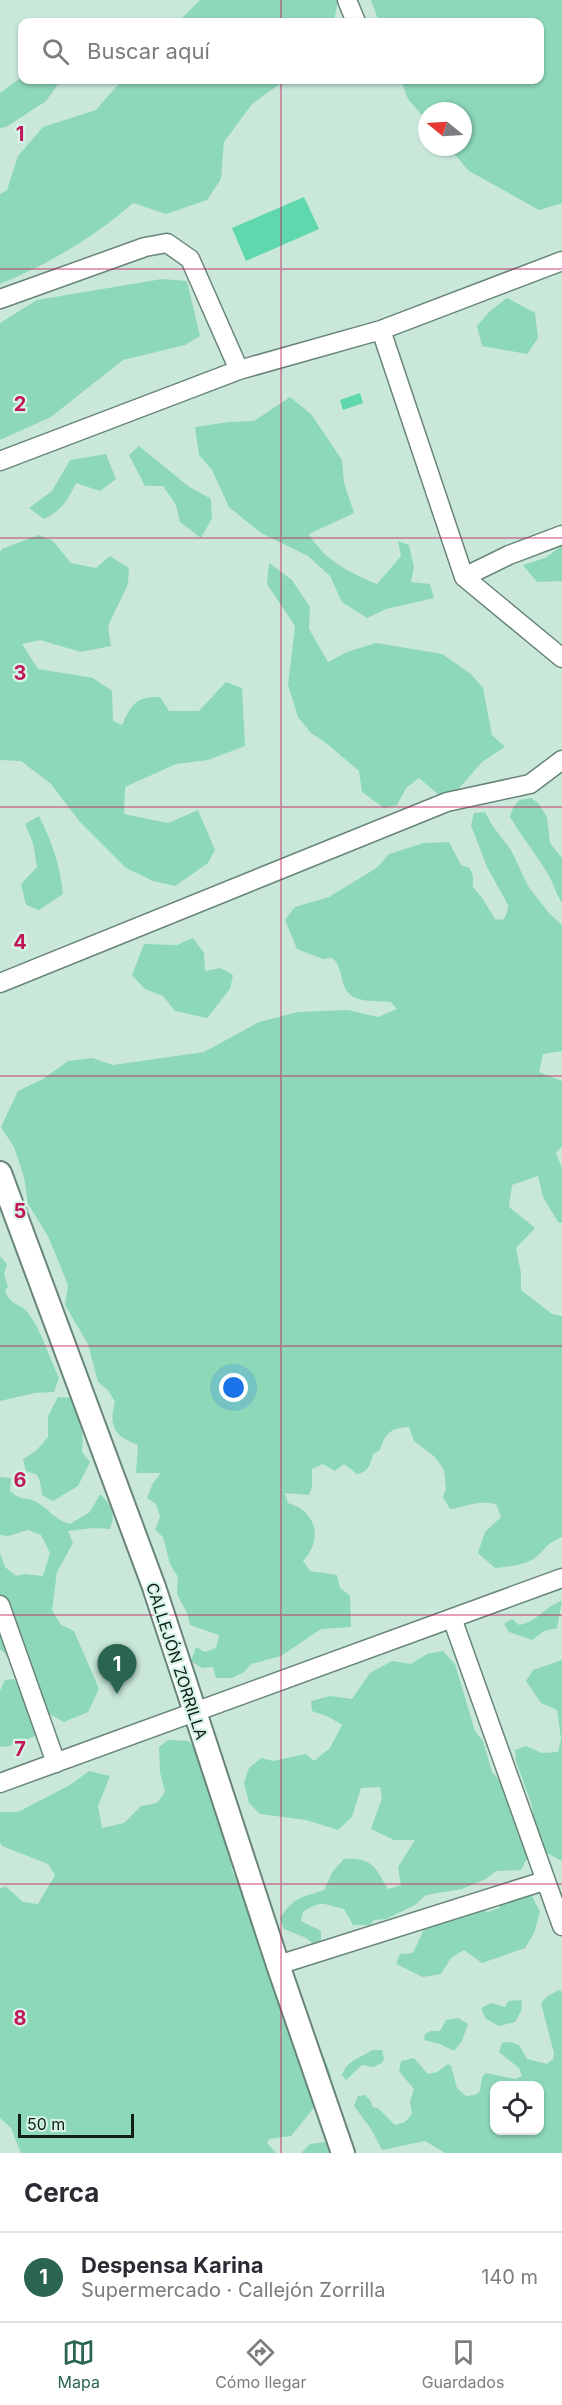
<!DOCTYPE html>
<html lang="es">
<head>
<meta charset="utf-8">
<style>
  :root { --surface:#fff; --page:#f7f7f7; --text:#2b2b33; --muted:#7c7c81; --line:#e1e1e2; --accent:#2a6550 }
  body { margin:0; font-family:Inter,sans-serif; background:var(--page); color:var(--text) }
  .controls { position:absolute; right:18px; bottom:18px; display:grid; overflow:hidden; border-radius:12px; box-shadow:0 2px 4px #0004 }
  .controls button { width:54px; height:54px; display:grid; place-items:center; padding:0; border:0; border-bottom:2px solid var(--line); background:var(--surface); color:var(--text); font:30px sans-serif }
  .compass { position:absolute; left:418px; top:102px; width:54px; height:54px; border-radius:50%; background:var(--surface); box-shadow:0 2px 4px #0004; rotate:288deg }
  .scale { position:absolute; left:18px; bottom:15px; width:116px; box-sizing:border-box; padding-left:6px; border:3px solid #111d18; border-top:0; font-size:16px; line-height:21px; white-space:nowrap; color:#111d18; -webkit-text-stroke:4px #d6f5e7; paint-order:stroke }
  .you { position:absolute; left:234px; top:1388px; width:21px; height:21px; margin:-15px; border:4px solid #fff; border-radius:50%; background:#1a73e8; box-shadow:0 0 0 9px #1a73e833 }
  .badge { display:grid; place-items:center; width:39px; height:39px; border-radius:50%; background:var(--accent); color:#fff; font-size:20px; font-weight:700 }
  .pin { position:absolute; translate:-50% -50px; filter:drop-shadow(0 2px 3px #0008) }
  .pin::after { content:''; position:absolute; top:32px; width:21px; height:18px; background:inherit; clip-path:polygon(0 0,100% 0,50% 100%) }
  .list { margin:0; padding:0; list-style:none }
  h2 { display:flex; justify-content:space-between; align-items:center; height:78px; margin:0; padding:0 24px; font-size:26px }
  h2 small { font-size:20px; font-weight:400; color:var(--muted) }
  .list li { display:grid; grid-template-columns:39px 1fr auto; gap:18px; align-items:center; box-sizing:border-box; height:90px; padding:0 24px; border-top:2px solid var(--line) }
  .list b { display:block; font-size:22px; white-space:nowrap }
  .list p { margin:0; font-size:20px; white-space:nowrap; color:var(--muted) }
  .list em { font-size:20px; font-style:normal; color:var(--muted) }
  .icon { flex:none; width:33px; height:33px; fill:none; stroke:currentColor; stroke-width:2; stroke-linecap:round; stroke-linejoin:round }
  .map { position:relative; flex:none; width:562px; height:2153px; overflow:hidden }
  .search { position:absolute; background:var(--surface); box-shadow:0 2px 4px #0004; left:18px; right:18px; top:18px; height:66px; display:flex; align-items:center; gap:15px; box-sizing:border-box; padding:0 21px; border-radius:12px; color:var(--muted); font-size:22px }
  .sheet { height:168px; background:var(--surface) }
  nav { display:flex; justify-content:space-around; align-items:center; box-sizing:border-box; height:84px; border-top:2px solid var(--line); background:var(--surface); font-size:16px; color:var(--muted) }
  nav a { display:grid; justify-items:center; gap:3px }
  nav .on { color:var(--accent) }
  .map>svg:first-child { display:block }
  .green { fill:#8dd8b9; fill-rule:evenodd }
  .water { fill:#5ed8ac }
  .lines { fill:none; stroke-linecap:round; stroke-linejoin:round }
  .minor-casing { stroke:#688578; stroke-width:21 }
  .tertiary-casing { stroke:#688578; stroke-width:26 }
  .minor { stroke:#fff; stroke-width:18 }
  .tertiary { stroke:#fff; stroke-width:22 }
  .grid { fill:none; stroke:#c2185b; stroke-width:1.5; stroke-opacity:0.55 }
  .labels { text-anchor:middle; stroke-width:4.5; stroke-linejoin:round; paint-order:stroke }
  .street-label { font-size:16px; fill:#111d18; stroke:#d6f5e7 }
  .grid-label { font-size:20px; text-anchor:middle; font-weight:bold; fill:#c2185b; stroke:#d6f5e7; stroke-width:4.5; stroke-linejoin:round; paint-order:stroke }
</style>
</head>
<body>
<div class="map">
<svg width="562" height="2153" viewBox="0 0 562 2153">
  <rect width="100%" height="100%" fill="#c9e8da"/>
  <path class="green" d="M200,0H338L334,22H178Z
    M371,0H562V203L539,210L469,171L448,147H463V111H427V121L408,99L401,80H540V22H379Z
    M22,77V80H61L46,101L6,127L0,128V93Z
    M122,80H285L252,104L224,142L221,179L207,200L166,214L133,203C94,238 48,264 0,284V194L7,190L18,156L43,127L96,110Z
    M162,279L187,281L200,336L185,345L123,360L51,417L0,440V323L37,300Z
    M507,298L535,313L538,338L527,354L482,346L477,326L491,310Z
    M290,397L311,414L342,460L344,483L354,513L309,534C324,560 350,573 377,584L401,556L398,541L409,545L414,567L411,582L430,584L434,598L386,609L367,618L342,602L330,576L308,556L261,533L229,507L212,470L199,455L195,427L229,422L254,421Z
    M139,446L188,486L211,499L212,518L201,538L180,522L176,505L163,486H145L129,455Z
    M106,454L116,479L100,491L76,483C68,500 61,511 44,519L29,508L52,491L70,460Z
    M39,535L53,541L71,563L96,568L110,556L129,568L128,584L108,626L111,646L81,652L40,640L22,644L38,669L93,678L112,691L113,721L122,725C132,704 135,697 160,697L169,711H199L226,682L242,688L245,746L208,760L176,764L125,787L124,814L168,823L198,810L215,850L208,863L175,886L153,881L126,868L80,822L51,784L21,761L0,760V552L2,549Z
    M562,546V581L537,582L523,565L545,558Z
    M269,563L292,580L310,607L309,629L328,662L347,652L376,643L442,654L471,674L483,688L492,735L505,747L482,762L447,802L419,778L406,788L397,805L384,808L362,792L359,771L326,743L311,733L298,717L288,685L295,626L267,584Z
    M531,798L538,803L547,817L550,843L562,858V903C555,892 552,879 545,869C533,851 521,835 510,817L513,808L519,800Z
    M485,812L492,825L511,850L528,886L548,912L562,925V1051L543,1054L539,1072L562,1081V1146L556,1153L562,1168V1223L558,1222L543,1197L538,1176L512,1185L509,1207L535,1228L516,1248L521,1273V1290L552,1314L562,1316V1537C545,1544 548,1547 536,1557C525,1566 509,1566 495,1568L478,1553L485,1532L501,1517L496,1504C474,1500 471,1506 450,1509L443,1497L446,1489L444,1470L435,1457L414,1441L409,1427C391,1428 385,1433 380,1450L373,1454C371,1464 368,1472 357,1474L344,1464L335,1471L323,1464L312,1469V1487L309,1495L285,1493L288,1503C317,1511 323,1540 303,1561L310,1571L337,1575L340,1588L350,1596L351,1627L321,1629L281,1656L251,1664L244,1672L232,1678H216L213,1667L202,1668L191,1661L196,1647L205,1652L216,1648L219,1635L190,1625L187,1613L177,1594L178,1577L170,1564L163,1537L155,1530L160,1517L156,1504L147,1498L153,1483L161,1473H136L138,1445C115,1437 108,1426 115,1402L108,1390L98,1382L88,1344L65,1305L68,1285L48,1236L28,1204L24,1177L14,1147L1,1127L18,1091L43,1079L68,1061L92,1058L113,1065L204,1052L259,1022L298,1012L348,1010L378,1017L397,1009L391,1002C381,1001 366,1002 356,998C338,992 345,967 332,958L323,959L297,949L285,920L295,907L329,897L378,867L389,854L424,843L449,842L461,865L470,868L473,877V887L483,899L495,919L503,920L507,913L508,905L487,867L471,825L474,813Z
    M39,816C52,842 60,865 63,894L39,910L26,905L21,884L37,867L33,843L25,824Z
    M193,938L204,953L205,971L220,968L233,975L230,989L207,1018L175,1011L163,996L145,989L132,975L144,944L177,945Z
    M0,1256L7,1264L4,1274L8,1287L5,1290C9,1305 20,1303 28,1313C42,1331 49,1357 59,1378L54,1392L35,1393L0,1401Z
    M58,1397L71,1398C81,1415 84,1432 82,1452L90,1462L78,1486L53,1501L42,1495L40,1481L37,1475L26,1471L23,1459L36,1451L48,1437V1416Z
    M0,1477L11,1478L10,1491C21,1500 20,1497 32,1500C46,1505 54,1520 70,1524L90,1512L100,1494C112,1506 116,1512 110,1529L93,1528L68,1531L73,1543L57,1572L52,1610L61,1625L74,1631L99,1689L88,1712L64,1722L47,1713L11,1659L0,1649V1553L5,1567L16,1576L25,1574L43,1576L50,1553L41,1535L28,1530L8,1536L0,1535Z
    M562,1601L557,1628L544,1631L532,1640L509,1632L504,1624L512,1619L519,1625C537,1622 545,1606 562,1601Z
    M443,1651L455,1664L475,1731L483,1741L492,1772L515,1799L533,1847L521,1870L496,1871L486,1879L462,1889L426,1895L415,1905L386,1919L374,1920L370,1925H353L344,1909C325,1905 322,1899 303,1912L301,1921L321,1931V1940L314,1944L306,1938L284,1929L280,1918C295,1896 301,1898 324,1890L333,1871L344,1859C372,1857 375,1867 388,1889L401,1885L398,1867L415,1840H394L371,1829L382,1798L380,1787L361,1788L352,1817L338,1830L306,1820L260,1814L249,1803L244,1783L249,1768L261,1758L273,1761L306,1754L314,1761L330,1748L342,1725L329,1717L312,1711L311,1701L330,1696L352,1699L370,1673L392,1661L411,1664L427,1654Z
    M562,1660V1861L545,1852L534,1822L532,1806L516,1761L515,1750L526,1746L542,1753L558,1752L561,1739L557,1710L541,1703L526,1681L533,1670Z
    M14,1679L28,1701L38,1735L6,1747L0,1746V1691L5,1680Z
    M168,1740L188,1741L199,1750L216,1798L220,1825L229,1844L232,1870L259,1933L294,2028L319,2045L331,2075L317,2104L291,2136L269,2139L267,2143L276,2153H21L11,2128L0,2118V1889L5,1886L23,1902L38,1904L55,1875L48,1864L2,1846L0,1842V1812H18L70,1785L89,1771L110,1776L98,1806L102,1828L124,1823L141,1806L157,1803L165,1792L160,1772L159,1747Z
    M531,1894L540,1912L534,1933L525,1948L482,1963L464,1950L451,1958L441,1974L423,1977L396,1964L400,1954L413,1953L426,1925L478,1909L488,1912L499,1908L503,1895Z
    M559,1990L562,1992V2153H445L425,2141L382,2150L371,2129L354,2106L358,2096L365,2095L370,2100L373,2107L379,2109L395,2125L405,2122L412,2114L410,2101L414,2089L399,2071L401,2061L414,2058L428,2074L437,2072L448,2064L451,2066L457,2088L466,2096L475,2095L480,2091L482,2077L486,2073L515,2079L522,2076L519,2068L499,2052L502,2043L511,2042L519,2045L527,2059L547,2064L553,2059L554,2053L541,2003L548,1996ZM494,2086H540V2130H494Z
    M522,2000L521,2011L515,2022L499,2026L486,2019L481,2008L491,2003L505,2007L508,2001Z
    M458,2018L468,2024L462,2041L454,2051L440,2044L424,2040L425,2034L431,2031H440L446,2020Z
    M372,2050H382L384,2058L382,2063L373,2067L362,2065L346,2080L342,2075C348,2059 360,2059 372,2050Z
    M326,2142L335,2153H301L310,2144Z"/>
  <path class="water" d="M304,197L319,229L246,261L232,228Z
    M360,393L363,403L343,410L340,400Z"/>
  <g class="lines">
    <g class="minor-casing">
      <path id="minor" d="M347,0L356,22
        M0,299L145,247L167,243L190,259L239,370
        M381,330L464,577L562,658
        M0,461L239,370L381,330L562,261
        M464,577L509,555L562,535
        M0,983L447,802L530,784L562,760
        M0,1605L56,1763
        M452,1618L562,1926
        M0,1783L562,1578
        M278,1965L544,1881"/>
    </g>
    <g class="tertiary-casing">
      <path id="tertiary" d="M0,1173L154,1587L278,1965L343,2153"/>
    </g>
    <use href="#minor" class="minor"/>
    <use href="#tertiary" class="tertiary"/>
  </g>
  <path class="grid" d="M281,0V22M281,80V2153M0,269H562M0,538H562M0,807H562M0,1076H562M0,1346H562M0,1615H562M0,1884H562"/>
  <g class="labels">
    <g class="street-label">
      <text transform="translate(177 1661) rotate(72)" y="6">CALLEJÓN ZORRILLA</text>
    </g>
  </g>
  <g class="grid-label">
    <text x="20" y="141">1</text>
    <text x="20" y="411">2</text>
    <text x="20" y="680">3</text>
    <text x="20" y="949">4</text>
    <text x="20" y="1218">5</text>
    <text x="20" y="1487">6</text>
    <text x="20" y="1756">7</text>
    <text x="20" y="2025">8</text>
  </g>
</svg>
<div class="controls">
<button><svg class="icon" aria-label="locate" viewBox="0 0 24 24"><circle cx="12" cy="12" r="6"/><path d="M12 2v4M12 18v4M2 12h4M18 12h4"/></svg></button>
</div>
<svg class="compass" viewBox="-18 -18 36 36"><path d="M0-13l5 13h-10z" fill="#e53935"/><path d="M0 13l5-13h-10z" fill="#7c7c81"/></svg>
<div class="scale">50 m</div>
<div class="you"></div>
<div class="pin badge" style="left:117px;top:1694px">1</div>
<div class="search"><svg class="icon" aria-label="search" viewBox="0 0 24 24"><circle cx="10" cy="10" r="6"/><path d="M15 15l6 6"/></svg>Buscar aquí</div>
</div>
<section class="sheet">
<h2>Cerca<small></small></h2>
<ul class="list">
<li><span class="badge">1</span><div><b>Despensa Karina</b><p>Supermercado · Callejón Zorrilla</p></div><em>140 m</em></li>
</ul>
</section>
<nav>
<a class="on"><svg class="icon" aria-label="map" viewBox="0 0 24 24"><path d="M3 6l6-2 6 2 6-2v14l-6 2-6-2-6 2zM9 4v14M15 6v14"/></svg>Mapa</a>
<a><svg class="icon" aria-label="directions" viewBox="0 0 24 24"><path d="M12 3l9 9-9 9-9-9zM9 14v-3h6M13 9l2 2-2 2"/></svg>Cómo llegar</a>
<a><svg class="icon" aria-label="saved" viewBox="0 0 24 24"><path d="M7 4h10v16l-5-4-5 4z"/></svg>Guardados</a>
</nav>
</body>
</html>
